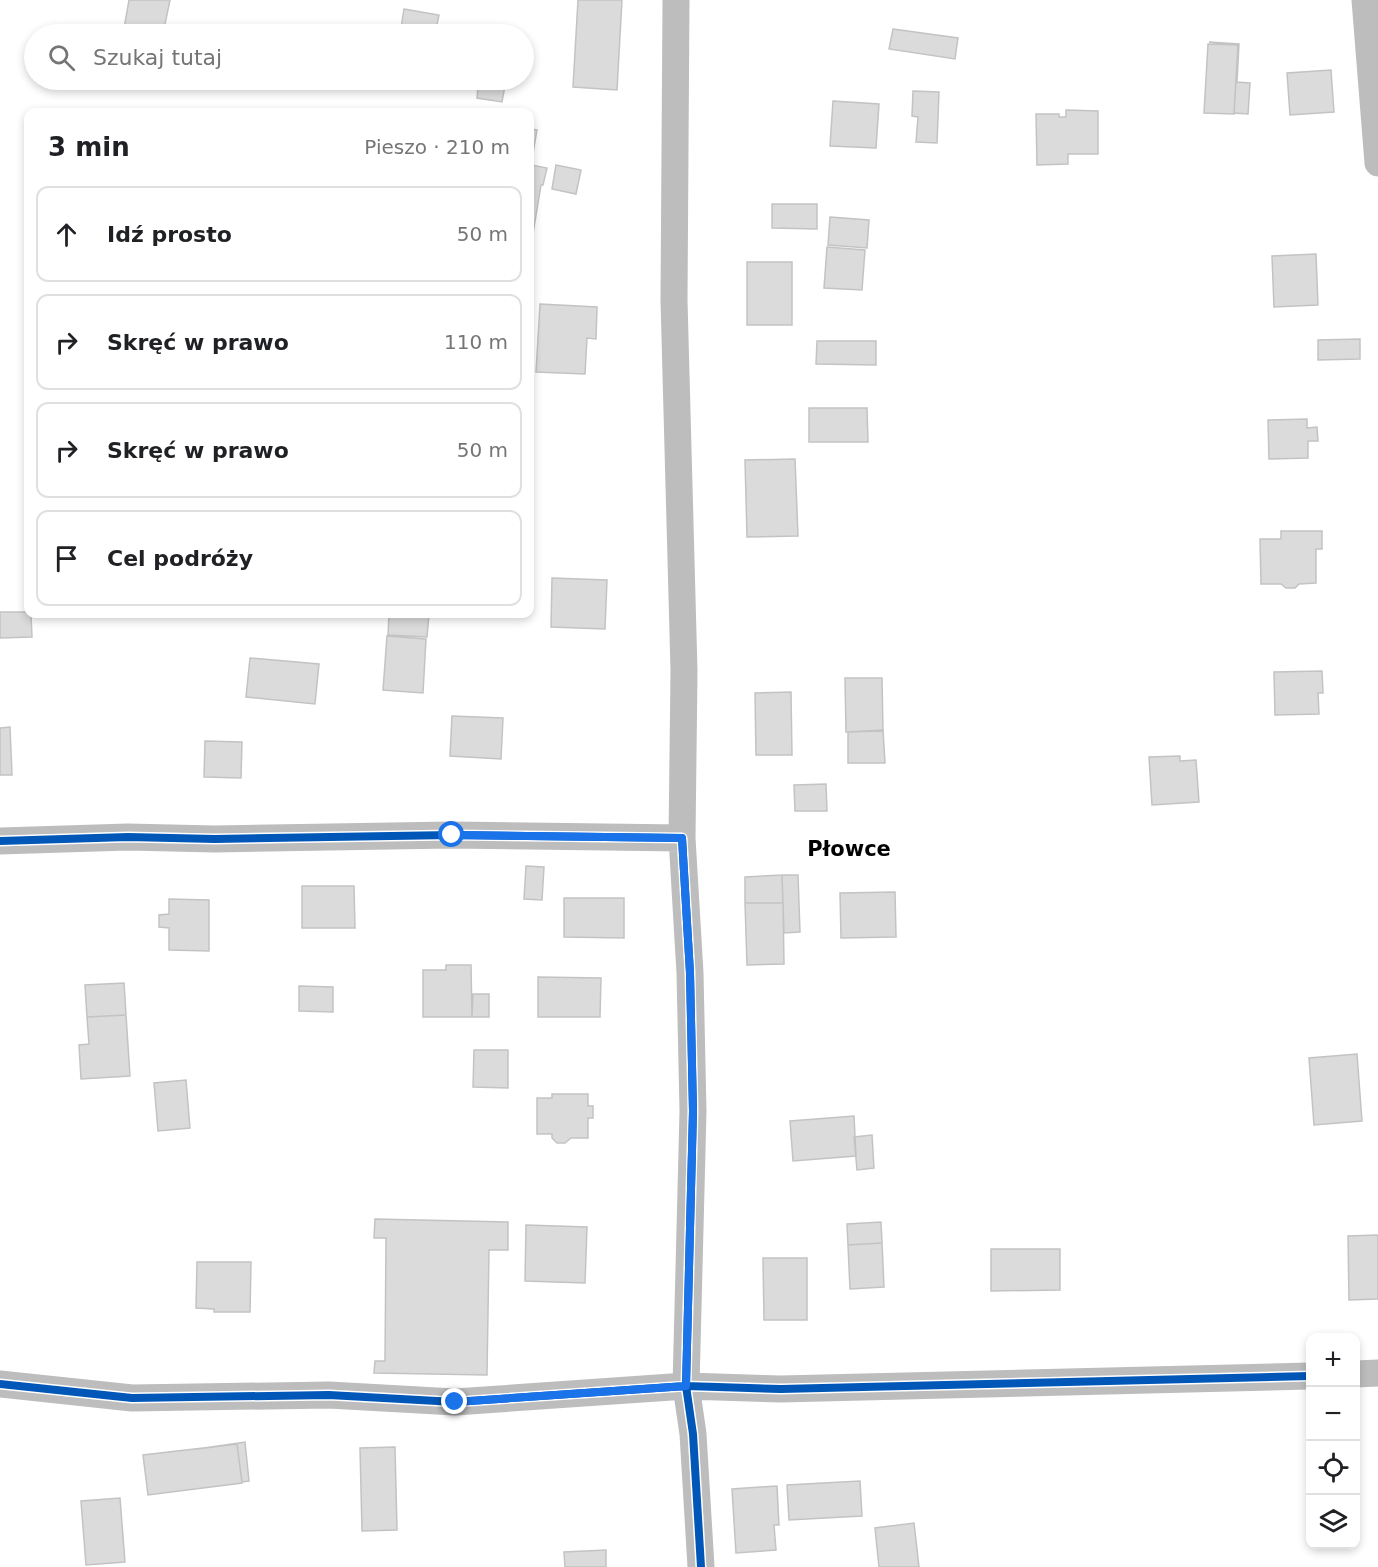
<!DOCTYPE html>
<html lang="pl">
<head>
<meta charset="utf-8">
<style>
  :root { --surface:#fff; --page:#f2f2f2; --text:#202124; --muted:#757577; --line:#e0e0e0 }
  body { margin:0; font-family:"DejaVu Sans",sans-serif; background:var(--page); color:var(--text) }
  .controls { position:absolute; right:18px; bottom:18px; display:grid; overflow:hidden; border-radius:12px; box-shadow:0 3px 9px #0003 }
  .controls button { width:54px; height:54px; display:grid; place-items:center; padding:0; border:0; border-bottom:2px solid var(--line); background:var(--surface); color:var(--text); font:30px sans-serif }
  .stop { position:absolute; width:18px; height:18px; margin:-14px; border:4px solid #1a73e8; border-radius:50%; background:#fff }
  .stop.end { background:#1a73e8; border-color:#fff; box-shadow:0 2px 6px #0008 }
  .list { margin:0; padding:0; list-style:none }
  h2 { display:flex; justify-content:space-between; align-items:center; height:78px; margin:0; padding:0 24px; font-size:26px }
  h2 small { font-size:20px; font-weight:400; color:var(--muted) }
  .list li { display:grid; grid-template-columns:39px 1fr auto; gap:18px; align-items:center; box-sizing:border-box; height:96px; margin:0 12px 12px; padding:0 12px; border:2px solid var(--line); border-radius:12px }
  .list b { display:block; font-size:22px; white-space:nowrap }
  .list em { font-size:20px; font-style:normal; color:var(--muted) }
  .icon { flex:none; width:33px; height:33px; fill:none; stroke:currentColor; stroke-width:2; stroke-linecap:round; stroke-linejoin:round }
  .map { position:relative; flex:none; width:1378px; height:1567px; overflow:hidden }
  .search { position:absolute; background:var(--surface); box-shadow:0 3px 9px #0003; left:24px; top:24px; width:510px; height:66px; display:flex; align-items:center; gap:15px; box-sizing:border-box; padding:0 21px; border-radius:33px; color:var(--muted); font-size:22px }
  .panel { position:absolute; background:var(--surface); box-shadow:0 3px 9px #0003; left:24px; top:108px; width:510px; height:510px; border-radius:12px }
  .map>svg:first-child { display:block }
  .building { fill:#dbdbdb; stroke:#c3c3c3; stroke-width:1.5 }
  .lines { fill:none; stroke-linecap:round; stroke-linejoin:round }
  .minor { stroke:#bdbdbd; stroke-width:27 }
  .cycleway-casing { stroke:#fff; stroke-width:11 }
  .cycleway { stroke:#0057b8; stroke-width:8 }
  .route { stroke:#1a73e8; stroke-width:8 }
  .labels { text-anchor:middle; stroke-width:5; stroke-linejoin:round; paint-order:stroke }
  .quarter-label { font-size:21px; font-weight:bold; fill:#000; stroke:#fff }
</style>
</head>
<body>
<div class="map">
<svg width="1378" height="1567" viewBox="0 0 1378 1567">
  <rect width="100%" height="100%" fill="#fff"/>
  <path class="building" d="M129,0H170L163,34H123Z
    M578,0H622L617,90L573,87Z
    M404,9L439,15L435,34H400Z
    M893,29L958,38L955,59L889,49Z
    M453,30L478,34H453Z
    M1209,42L1239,44L1237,82L1250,83L1248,114L1234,113L1238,45Z
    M1208,44L1238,45L1234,114L1204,113Z
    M1331,70L1334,112L1290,115L1287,73Z
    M436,80H506L502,102L477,98L478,87Z
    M913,91L939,92L937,143L916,142L918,117L912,116Z
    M833,101L879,104L876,148L830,146Z
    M1066,110L1098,111V154H1068V164L1037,165L1036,114H1059V117H1066Z
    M530,129L537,130L531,165L547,168L543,185H541L530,252Z
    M556,165L581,170L576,194L552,189Z
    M772,204H817V229L772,228Z
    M830,217L869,220L867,248L828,245Z
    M827,247L865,250L862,290L824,288Z
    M1316,254L1318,305L1274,307L1272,256Z
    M747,262H792V325H747Z
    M540,304L597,307L596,339L587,338L585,374L536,372Z
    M1360,339V359L1318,360V340Z
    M817,341H876V365L816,364Z
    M809,408H867L868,442H809Z
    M1307,419V428L1317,427L1318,441H1308V458L1269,459L1268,420Z
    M795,459L798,536L747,537L745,460Z
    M1281,531H1322V549H1316V583L1299,584L1295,588H1286L1281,584H1261L1260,539H1281Z
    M552,578L607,580L605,629L551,627Z
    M0,612H28L31,614L32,637L0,638Z
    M389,614H429L427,637L388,635Z
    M387,636L426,639L423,693L383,690Z
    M250,658L319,664L315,704L246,697Z
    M1322,671L1323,693H1318L1319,714L1275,715L1274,672Z
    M845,678H882L883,731L846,732Z
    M791,692L792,755H756L755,693Z
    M452,716L503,718L501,759L450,756Z
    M10,727L12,775H0V728Z
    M883,730L885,763H848V732Z
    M205,741L242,742L241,778L204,777Z
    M1180,756V761L1196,760L1199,802L1152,805L1149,757Z
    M826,784L827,811H795L794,785Z
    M526,866L544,867L542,900L524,899Z
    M782,875L783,903H745V877Z
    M782,875H798L800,932L784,933Z
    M302,886H354L355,928H302Z
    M895,892L896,937L841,938L840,893Z
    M564,898H624V938L564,937Z
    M169,899L209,900V951L169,950V928L159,927V915L169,914Z
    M745,903H783L784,964L747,965Z
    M446,965H471L472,1017H423V970H446Z
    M538,977L601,978L600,1017H538Z
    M124,983L126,1015L87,1017L85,985Z
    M299,986L333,987V1012L299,1011Z
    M473,994H489V1017H472Z
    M126,1015L130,1076L81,1079L79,1045L89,1044L87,1017Z
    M474,1050H508V1088L473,1087Z
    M1357,1054L1362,1121L1314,1125L1309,1058Z
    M186,1080L190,1128L158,1131L154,1083Z
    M552,1094H588V1106H593V1118H588V1138H571L565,1143H557L552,1138V1134H537V1098H552Z
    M854,1116L856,1156L793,1161L790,1121Z
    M872,1135L874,1168L857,1170L854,1137Z
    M375,1219L508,1222V1250H489L487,1375L374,1373L375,1361H385L386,1238H374Z
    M881,1222L882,1243L848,1245L847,1224Z
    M526,1225L587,1227L585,1283L525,1281Z
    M1378,1235V1299L1349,1300L1348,1236Z
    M882,1243L884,1287L850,1289L848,1245Z
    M991,1249H1060V1290L991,1291Z
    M763,1258H807V1320H764Z
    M197,1262H251L250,1312H214V1309L196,1308Z
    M245,1442L249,1481L242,1482L237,1444L197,1449Z
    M237,1444L242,1483L148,1495L143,1455Z
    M395,1447L397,1530L362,1531L360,1448Z
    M860,1481L862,1516L789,1520L787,1485Z
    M777,1486L779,1525H774L776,1550L736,1553L732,1489Z
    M120,1498L125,1562L86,1565L81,1501Z
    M914,1523L919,1567H879L875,1528Z
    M606,1550V1567H565L564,1552Z"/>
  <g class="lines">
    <path class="minor" d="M676,0L674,300L684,671L682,838
      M1365,0L1378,163
      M0,841L128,837L215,839L452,835L682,838L690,973L693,1111L686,1386L693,1434L701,1567
      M1356,1374L1378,1373
      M0,1384L132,1398L329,1395L455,1402L686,1386L781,1389L1310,1376"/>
    <g class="cycleway-casing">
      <path id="cycleway" d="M0,841L128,837L215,839L452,835L682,838L690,973L693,1111L686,1386L693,1434L701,1567
        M0,1384L132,1398L329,1395L455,1402L686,1386L781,1389L1310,1376"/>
    </g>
    <use href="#cycleway" class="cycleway"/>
  </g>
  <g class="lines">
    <path class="route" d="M452,835L682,838L690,973L693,1111L686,1386L455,1402"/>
  </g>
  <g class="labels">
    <g class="quarter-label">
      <text x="849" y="856">Płowce</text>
    </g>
  </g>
</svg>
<div class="controls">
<button>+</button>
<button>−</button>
<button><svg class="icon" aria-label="locate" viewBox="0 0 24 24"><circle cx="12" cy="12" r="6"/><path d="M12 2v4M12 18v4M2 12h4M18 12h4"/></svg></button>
<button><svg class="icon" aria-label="layers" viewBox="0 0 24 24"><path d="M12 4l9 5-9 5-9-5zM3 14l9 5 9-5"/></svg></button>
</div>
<div class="stop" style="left:452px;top:835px"></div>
<div class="stop end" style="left:455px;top:1402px"></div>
<div class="search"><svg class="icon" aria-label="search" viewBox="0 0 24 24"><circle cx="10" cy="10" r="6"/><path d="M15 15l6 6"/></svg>Szukaj tutaj</div>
<section class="panel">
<h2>3 min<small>Pieszo · 210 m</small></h2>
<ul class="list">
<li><svg class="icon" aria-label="ahead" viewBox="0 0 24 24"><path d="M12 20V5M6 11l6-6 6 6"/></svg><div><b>Idź prosto</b></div><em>50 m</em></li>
<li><svg class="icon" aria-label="right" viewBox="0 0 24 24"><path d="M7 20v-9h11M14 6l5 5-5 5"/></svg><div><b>Skręć w prawo</b></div><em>110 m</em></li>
<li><svg class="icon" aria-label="right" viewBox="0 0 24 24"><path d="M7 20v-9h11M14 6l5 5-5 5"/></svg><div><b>Skręć w prawo</b></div><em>50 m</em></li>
<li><svg class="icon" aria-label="arrive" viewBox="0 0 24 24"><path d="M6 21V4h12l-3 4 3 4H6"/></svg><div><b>Cel podróży</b></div></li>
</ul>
</section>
</div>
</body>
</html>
